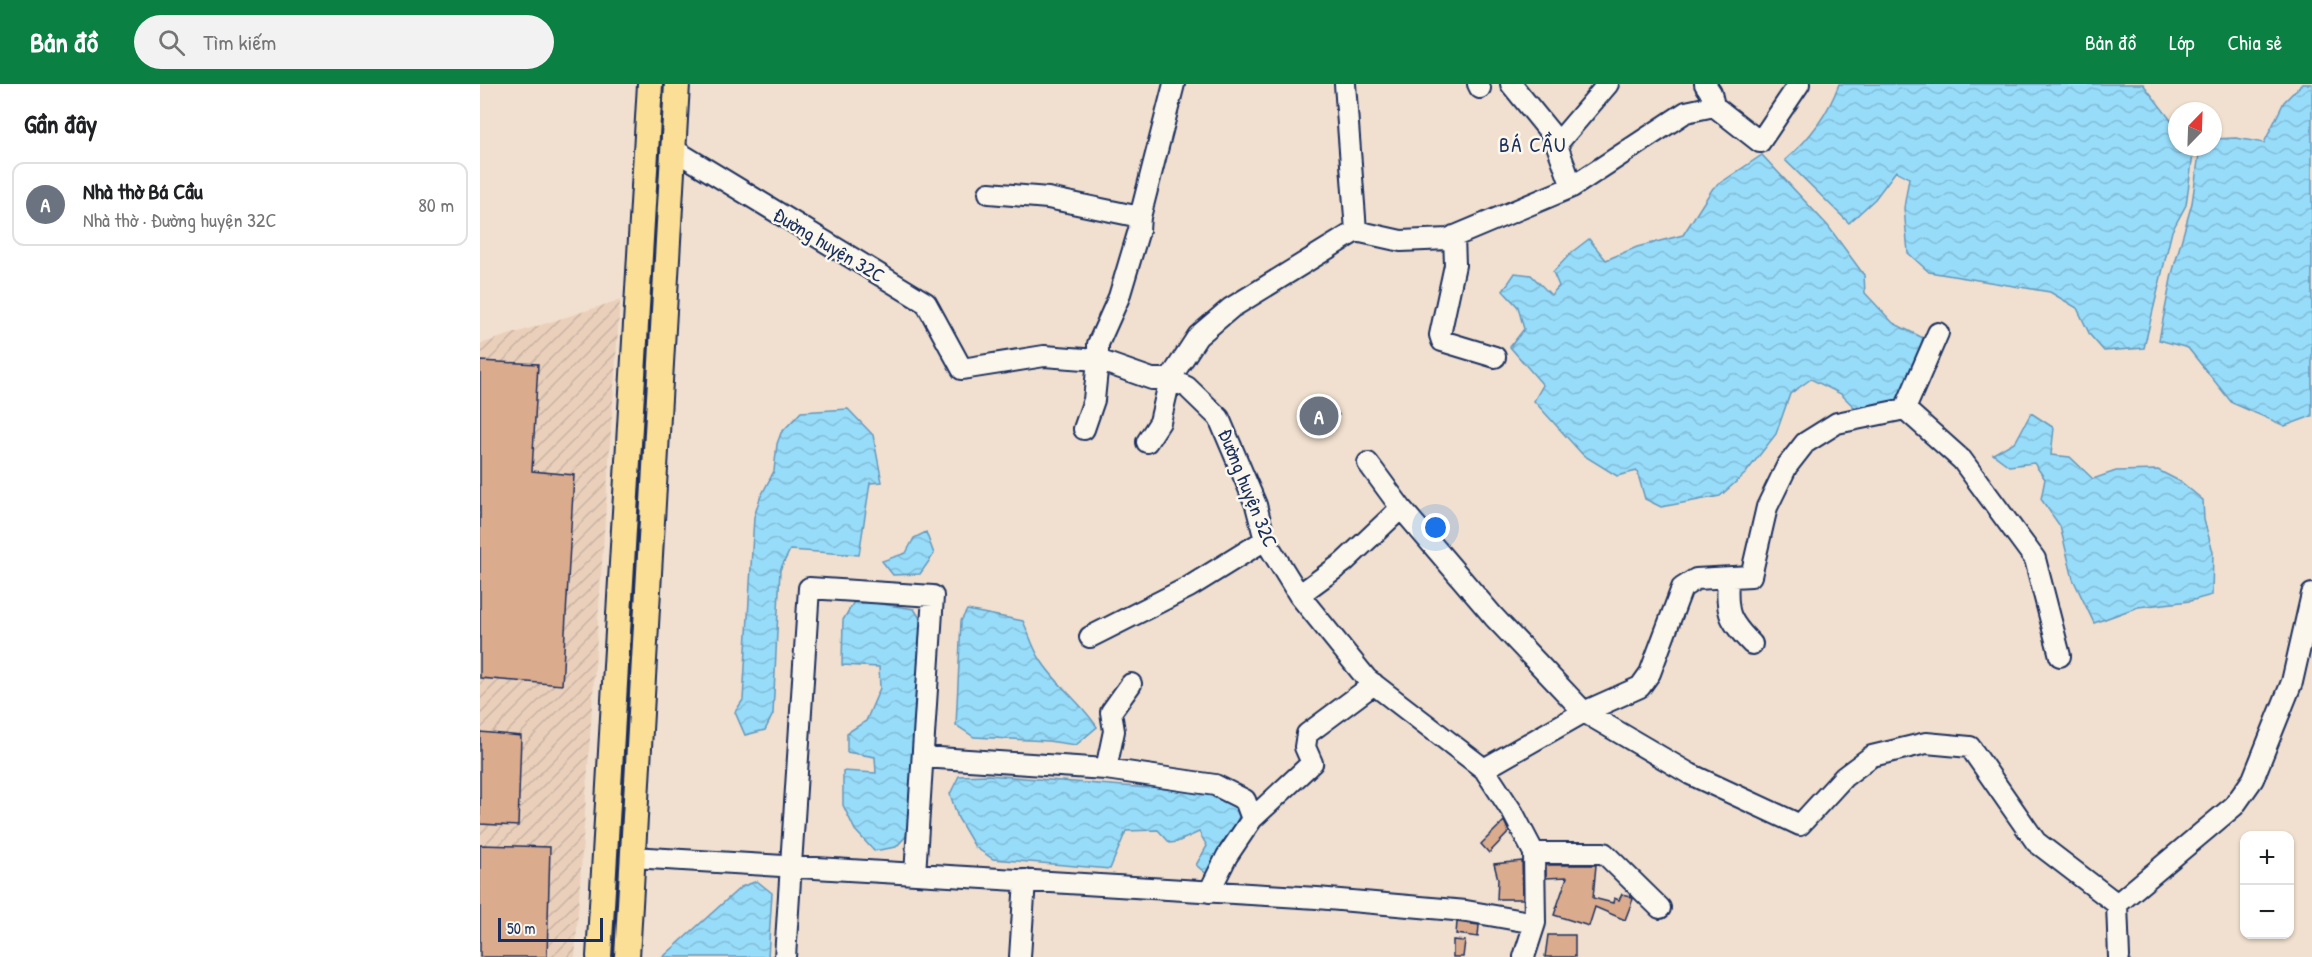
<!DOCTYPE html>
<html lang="vi">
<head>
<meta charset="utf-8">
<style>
  :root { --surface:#fff; --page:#f2f2f2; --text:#202124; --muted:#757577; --line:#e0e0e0; --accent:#0b8043 }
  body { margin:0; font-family:"Patrick Hand",sans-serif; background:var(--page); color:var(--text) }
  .controls { position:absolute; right:18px; bottom:18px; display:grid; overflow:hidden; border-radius:12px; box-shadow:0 2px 4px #0004 }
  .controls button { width:54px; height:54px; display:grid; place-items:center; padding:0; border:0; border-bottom:2px solid var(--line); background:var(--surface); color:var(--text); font:30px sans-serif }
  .compass { position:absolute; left:1688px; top:18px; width:54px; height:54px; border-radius:50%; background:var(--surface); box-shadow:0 2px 4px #0004; rotate:23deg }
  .scale { position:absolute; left:18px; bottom:15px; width:105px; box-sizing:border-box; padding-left:6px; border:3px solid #1b2f5e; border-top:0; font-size:16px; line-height:21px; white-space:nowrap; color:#1b2f5e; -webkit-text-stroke:4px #fbf7ec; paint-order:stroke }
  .you { position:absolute; left:956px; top:444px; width:21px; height:21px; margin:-15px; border:4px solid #fff; border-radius:50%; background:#1a73e8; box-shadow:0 0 0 9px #1a73e833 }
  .badge { display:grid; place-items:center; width:39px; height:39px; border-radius:50%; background:var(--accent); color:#fff; font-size:20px; font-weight:700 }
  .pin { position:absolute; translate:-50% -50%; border:3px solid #fff; box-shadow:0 2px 6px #0006 }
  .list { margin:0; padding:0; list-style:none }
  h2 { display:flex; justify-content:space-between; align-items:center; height:78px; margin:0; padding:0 24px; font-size:26px }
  h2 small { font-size:20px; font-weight:400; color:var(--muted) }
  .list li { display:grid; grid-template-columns:39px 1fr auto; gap:18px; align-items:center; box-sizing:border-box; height:84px; margin:0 12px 12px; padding:0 12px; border:2px solid var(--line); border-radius:12px }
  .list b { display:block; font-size:22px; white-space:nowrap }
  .list p { margin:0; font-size:20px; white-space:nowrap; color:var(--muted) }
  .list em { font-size:20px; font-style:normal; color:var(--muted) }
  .icon { flex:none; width:33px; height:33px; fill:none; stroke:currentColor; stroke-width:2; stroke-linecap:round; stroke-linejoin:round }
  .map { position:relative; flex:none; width:1832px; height:873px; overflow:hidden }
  header { display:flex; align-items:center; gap:36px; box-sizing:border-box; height:84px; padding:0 30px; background:var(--accent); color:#fff }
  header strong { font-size:28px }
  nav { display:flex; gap:33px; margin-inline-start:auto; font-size:21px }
  .search { width:420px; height:54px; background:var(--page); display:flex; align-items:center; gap:15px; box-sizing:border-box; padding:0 21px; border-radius:33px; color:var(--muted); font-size:22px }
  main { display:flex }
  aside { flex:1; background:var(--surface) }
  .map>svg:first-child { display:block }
  .industrial { fill:url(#industrial-furrows) }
  .water { fill:url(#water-waves); stroke:#6597bb; stroke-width:1.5 }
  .building { fill:#daab8c; stroke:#1b2f5e; stroke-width:1.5 }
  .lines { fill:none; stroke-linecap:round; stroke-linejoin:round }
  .minor-casing { stroke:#1b2f5e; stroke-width:24 }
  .major-casing { stroke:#1b2f5e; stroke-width:28 }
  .minor { stroke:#fbf7ec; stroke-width:20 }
  .major { stroke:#fbdf96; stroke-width:24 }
  .labels { text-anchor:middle; stroke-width:5; stroke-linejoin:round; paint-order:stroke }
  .street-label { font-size:20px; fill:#1b2f5e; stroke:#fbf7ec }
  .neighbourhood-label { font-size:21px; letter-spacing:1.5px; fill:#1b2f5e; stroke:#fbf7ec }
</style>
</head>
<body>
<header>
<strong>Bản đồ</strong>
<div class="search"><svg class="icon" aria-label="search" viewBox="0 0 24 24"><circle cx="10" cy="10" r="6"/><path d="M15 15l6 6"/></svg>Tìm kiếm</div>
<nav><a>Bản đồ</a><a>Lớp</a><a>Chia sẻ</a></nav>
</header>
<main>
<aside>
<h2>Gần đây<small></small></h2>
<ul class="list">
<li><span class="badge" style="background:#6b7280">A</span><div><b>Nhà thờ Bá Cầu</b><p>Nhà thờ · Đường huyện 32C</p></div><em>80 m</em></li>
</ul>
</aside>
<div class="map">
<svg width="1832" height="873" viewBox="0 0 1832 873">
  <defs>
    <pattern id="industrial-furrows" width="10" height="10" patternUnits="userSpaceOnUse" patternTransform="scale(1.5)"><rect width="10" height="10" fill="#ead0bb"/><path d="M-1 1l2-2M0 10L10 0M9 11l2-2" fill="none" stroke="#c8b3a3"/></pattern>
    <pattern id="water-waves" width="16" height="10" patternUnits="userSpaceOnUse" patternTransform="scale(1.5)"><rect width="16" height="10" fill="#97dcf9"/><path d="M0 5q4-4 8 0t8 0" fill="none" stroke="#82bdd8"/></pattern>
  </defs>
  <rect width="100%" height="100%" fill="#f1e0cf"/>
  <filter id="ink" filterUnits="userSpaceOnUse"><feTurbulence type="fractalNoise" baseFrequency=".0167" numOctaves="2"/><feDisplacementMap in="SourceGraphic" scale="12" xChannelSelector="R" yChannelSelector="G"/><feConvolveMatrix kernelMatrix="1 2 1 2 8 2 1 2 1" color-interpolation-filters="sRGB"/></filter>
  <g filter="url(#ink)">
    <path class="industrial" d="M140,216L95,873H0V260Z"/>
    <path class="water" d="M1359,0H1663L1693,39L1697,42V63H1714L1706,121L1692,147L1664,264L1624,267L1610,251L1597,224L1570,208L1449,188L1428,169L1424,124L1429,94L1416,87L1395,115L1369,139L1305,76C1330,55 1348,30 1359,0Z
      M1822,0H1832V332L1805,342L1752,319L1708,264L1679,256L1692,190L1712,119L1720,63H1733V55L1756,54L1784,59L1804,18Z
      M1282,71L1348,142L1384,191L1385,209L1413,239L1443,254L1427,308L1414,321L1374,323L1361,310L1331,295L1310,310L1296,350L1265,390L1240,412L1181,423L1165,415L1157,387L1137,392L1103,371L1054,317L1063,301L1030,263L1044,245L1038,223L1023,207L1035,189L1051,191L1071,211L1079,202L1073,188L1092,168L1109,155L1126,176L1157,163L1203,151L1233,104Z
      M368,325L393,351L402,398L390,399L379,471L310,466L300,486L293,630L285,646L265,651L255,628L263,616L274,433L280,414L294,387L297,360L301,349L321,328Z
      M1551,329L1574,344L1571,371L1590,373L1613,395L1636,387L1678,386L1701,398L1723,416L1724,436L1733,468L1732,511L1710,517L1658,523L1614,539L1593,495L1580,442L1561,415L1565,395L1554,379L1529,382L1513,370L1536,357Z
      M446,448L454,470L440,490L413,491L402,477L426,469L434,454Z
      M375,516L434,525L445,542L429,749L416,763L394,767L375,746L363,721V687L396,689L395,673L367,668V649L386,637L400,604L399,583L362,581L363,536Z
      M487,526L543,537C549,550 553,564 560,575C576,601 601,618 617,643L596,661L568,657L494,653L476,641L481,537Z
      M507,691L668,704L676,696L708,698L750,718L760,730L739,778L728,791L716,781L727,762L719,748L697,758L690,759L678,746L646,747L630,785L513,775L495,763L478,734L470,710L479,692Z
      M277,797L292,809L288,873H183L261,803Z"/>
    <path class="building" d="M0,277L58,280L52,387L94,391L82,601L0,594Z
      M850,316L859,331L828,348L819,332Z
      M0,648L41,652L38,742L0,740Z
      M1024,737L1029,748L1009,769L1001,760Z
      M0,761L70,763L67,873H0Z
      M1042,777L1043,815H1017L1018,795L1014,780Z
      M1066,781H1116L1113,814L1133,819L1134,814L1139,816L1142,810L1150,812L1153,815L1145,836L1115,823L1109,842L1074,831L1087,793L1066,794Z
      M977,838L999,841L998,853L976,850Z
      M1068,851H1095V873H1065Z
      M973,856L985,857L983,873H973Z"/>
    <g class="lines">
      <g class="minor-casing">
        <path id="minor" d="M865,0L876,147
          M998,0L1000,4
          M1031,0L1074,53L1092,103
          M1225,0L1231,9L1234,22
          M1077,60L1128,0
          M193,65L446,219L482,285L564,272L618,276L672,295H690L707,303L739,334L776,421L785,456L819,511L887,595L1004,685L1033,729L1054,769L1055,839L1044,873
          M509,109L568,114L660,133
          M974,152L975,181L960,251L962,257L1015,273
          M1425,325L1482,376L1555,475L1580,572
          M1425,325L1458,249
          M604,345L614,316L618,276V260L639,213L659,146L660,133L694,0
          M667,358L680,338L690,295L718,252L751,224L876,147L921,157L968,155L1092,103L1206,28L1234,22L1280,58L1319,0
          M888,379L921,424L1014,533L1104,628L1210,690L1320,741L1364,693L1392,672L1446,659L1490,663L1556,758L1637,820
          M1248,494C1246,528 1248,536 1272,560
          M819,511L864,478L921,424
          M610,553L709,503L785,456
          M443,673L626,685L735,701L765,716L772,735L747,772L729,808
          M626,685L634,647L631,628L651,600
          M1004,685L1104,628L1160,603L1170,589L1202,504L1216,495L1271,492L1287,423L1307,382L1325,359L1357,339L1425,325
          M772,735L832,679L825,663L827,650L894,600
          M1054,769H1124L1180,824
          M152,773L837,814L986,827L1055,839
          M1637,820L1754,722L1773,695L1812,598L1832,510
          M1637,820L1639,873
          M305,873L329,504L453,512L435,790
          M540,873L545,796"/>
      </g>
      <g class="major-casing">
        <path id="major" d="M119,873L170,0
          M147,873L197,0"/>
      </g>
      <use href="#minor" class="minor"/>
      <use href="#major" class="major"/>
    </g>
  </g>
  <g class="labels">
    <g class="street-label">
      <text transform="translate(349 161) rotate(31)" y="7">Đường huyện 32C</text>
      <text transform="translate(768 404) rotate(68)" y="7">Đường huyện 32C</text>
    </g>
    <g class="neighbourhood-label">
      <text x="1053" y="68">BÁ CẦU</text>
    </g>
  </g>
</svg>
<div class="controls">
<button>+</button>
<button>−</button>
</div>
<svg class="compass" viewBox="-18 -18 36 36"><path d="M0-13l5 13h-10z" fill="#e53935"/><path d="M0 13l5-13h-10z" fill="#757577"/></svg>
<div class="scale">50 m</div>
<div class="you"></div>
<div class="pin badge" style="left:839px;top:332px;background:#6b7280">A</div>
</div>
</main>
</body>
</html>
